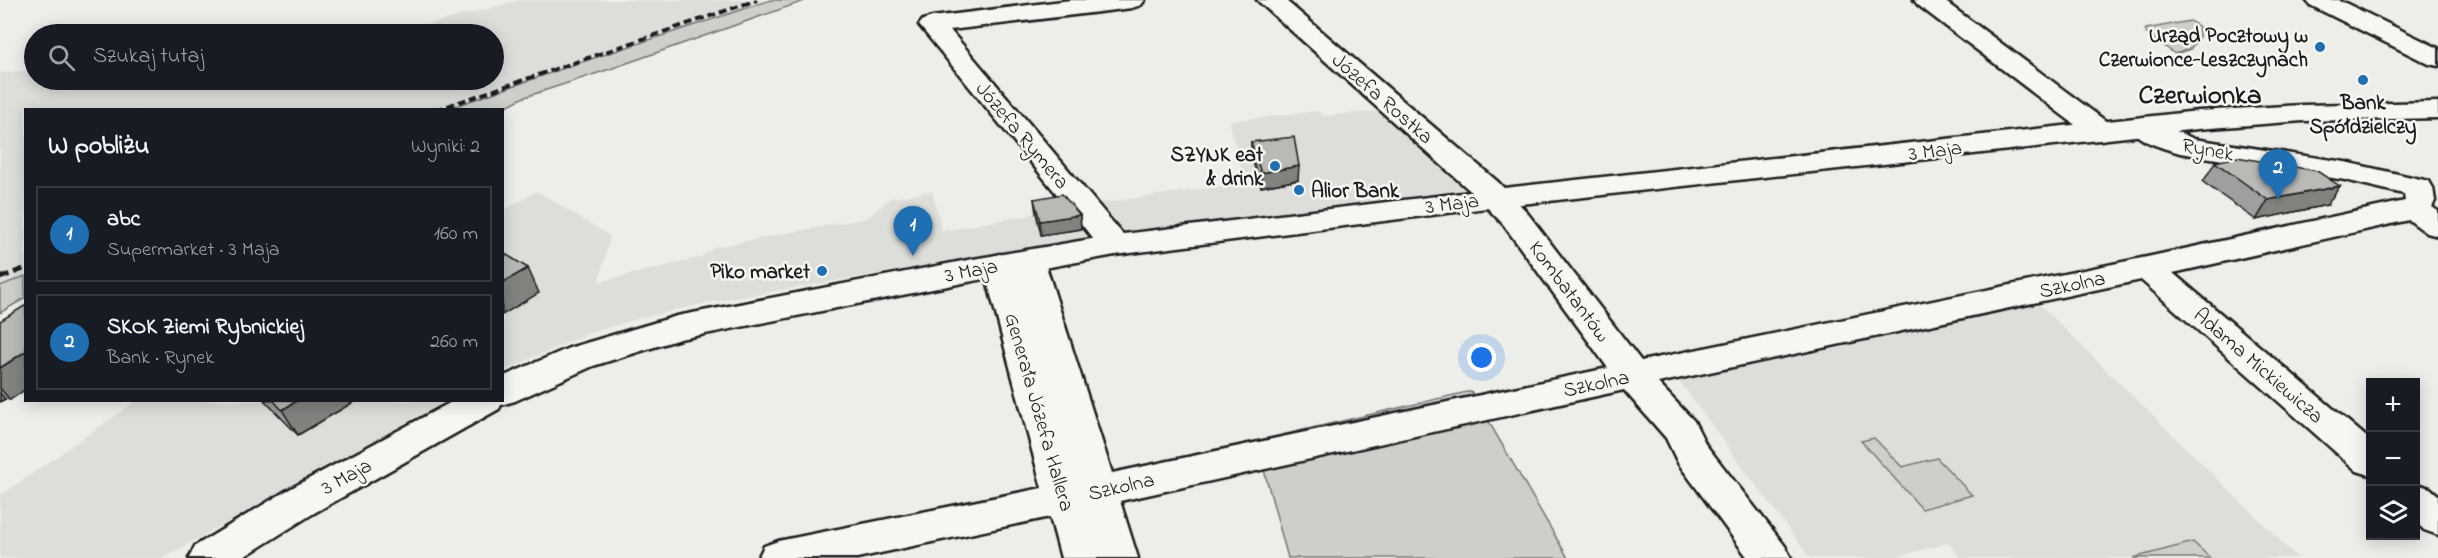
<!DOCTYPE html>
<html lang="pl">
<head>
<meta charset="utf-8">
<style>
  :root { --surface:#171b24; --page:#242831; --text:#f1f3f6; --muted:#9ea1a6; --line:#363941; --accent:#1f6fb2 }
  body { margin:0; font-family:"Indie Flower",sans-serif; background:var(--page); color:var(--text) }
  .controls { position:absolute; right:18px; bottom:18px; display:grid; overflow:hidden; border-radius:0px; box-shadow:0 3px 15px #0003 }
  .controls button { width:54px; height:54px; display:grid; place-items:center; padding:0; border:0; border-bottom:2px solid var(--line); background:var(--surface); color:var(--text); font:30px sans-serif }
  .you { position:absolute; left:1482px; top:358px; width:21px; height:21px; margin:-15px; border:4px solid #fff; border-radius:50%; background:#1a73e8; box-shadow:0 0 0 9px #1a73e833 }
  .badge { display:grid; place-items:center; width:39px; height:39px; border-radius:50%; background:var(--accent); color:#fff; font-size:20px; font-weight:700 }
  .pin { position:absolute; translate:-50% -50px; filter:drop-shadow(0 2px 3px #0008) }
  .pin::after { content:''; position:absolute; top:32px; width:21px; height:18px; background:inherit; clip-path:polygon(0 0,100% 0,50% 100%) }
  .list { margin:0; padding:0; list-style:none }
  h2 { display:flex; justify-content:space-between; align-items:center; height:78px; margin:0; padding:0 24px; font-size:26px }
  h2 small { font-size:20px; font-weight:400; color:var(--muted) }
  .list li { display:grid; grid-template-columns:39px 1fr auto; gap:18px; align-items:center; box-sizing:border-box; height:96px; margin:0 12px 12px; padding:0 12px; border:2px solid var(--line); border-radius:0px }
  .list b { display:block; font-size:22px; white-space:nowrap }
  .list p { margin:0; font-size:20px; white-space:nowrap; color:var(--muted) }
  .list em { font-size:20px; font-style:normal; color:var(--muted) }
  .icon { flex:none; width:33px; height:33px; fill:none; stroke:currentColor; stroke-width:2; stroke-linecap:round; stroke-linejoin:round }
  .map { position:relative; flex:none; width:2438px; height:558px; overflow:hidden }
  .search { position:absolute; background:var(--surface); box-shadow:0 3px 15px #0003; left:24px; top:24px; width:480px; height:66px; display:flex; align-items:center; gap:15px; box-sizing:border-box; padding:0 21px; border-radius:33px; color:var(--muted); font-size:22px }
  .panel { position:absolute; background:var(--surface); box-shadow:0 3px 15px #0003; left:24px; top:108px; width:480px; height:294px; border-radius:0px }
  .map>svg:first-child { display:block }
  .built { fill:#ddddda }
  .green { fill:#cececb; stroke:#757574; stroke-width:1.5 }
  .lines { fill:none; stroke-linecap:round; stroke-linejoin:round }
  .minor-casing { stroke:#1c1c1c; stroke-width:5 }
  .major-casing { stroke:#1c1c1c; stroke-width:5 }
  .minor { fill:#f6f6f2; fill-rule:evenodd }
  .major { fill:#f6f6f2; fill-rule:evenodd }
  .rail-far1 { stroke:#1c1c1c; stroke-width:4; stroke-dasharray:8 4; stroke-linecap:butt }
  .rail { stroke:#1c1c1c; stroke-width:5; stroke-dasharray:10 5; stroke-linecap:butt }
  .wall { fill:#9f9f9d; stroke:#1c1c1c; stroke-width:1.5 }
  .shaded-wall { fill:#82827f; stroke:#1c1c1c; stroke-width:1.5 }
  .building { fill:#b9b9b6; stroke:#1c1c1c; stroke-width:1.5 }
  .poi-dot { fill:#1f6fb2; stroke:#f6f6f2; stroke-width:2 }
  .labels { text-anchor:middle; stroke-width:5; stroke-linejoin:round; paint-order:stroke }
  .poi-label { font-size:21px; font-weight:bold; fill:#1c1c1c; stroke:#f6f6f2; text-anchor:end }
  .street-label { font-size:21px; fill:#1c1c1c; stroke:#f6f6f2 }
  .district-label { font-size:27px; font-weight:bold; fill:#1c1c1c; stroke:#f6f6f2 }
</style>
</head>
<body>
<div class="map">
<svg width="2438" height="558" viewBox="0 0 2438 558">
  <rect width="100%" height="100%" fill="#edede9"/>
  <filter id="ink" filterUnits="userSpaceOnUse"><feTurbulence type="fractalNoise" baseFrequency=".0167" numOctaves="2"/><feDisplacementMap in="SourceGraphic" scale="12" xChannelSelector="R" yChannelSelector="G"/><feConvolveMatrix kernelMatrix="1 2 1 2 8 2 1 2 1" color-interpolation-filters="sRGB"/></filter>
  <g filter="url(#ink)">
    <path class="built" d="M520,0H771L579,63L447,109L26,110L25,276L0,285V73L34,70V80H494V34H364L434,23Z
      M1318,111L1324,116L1380,111L1467,189L1088,238L711,302L637,319L587,334L503,371V211L537,191L610,236L599,282L699,258L715,247L867,218L891,198L932,191L942,231L1030,215L1035,212L1245,183L1229,121Z
      M2038,303L2298,558H1961L1948,543L1891,558H1810L1679,381Z
      M136,401H445L163,558H0V496Z"/>
    <path class="green" d="M771,0H807L610,69L522,98L501,109H447L579,63Z
      M2190,21L2199,27V38L2190,49L2175,54L2146,33L2145,29Z
      M25,276V298L0,313V286Z
      M1471,391L1568,558H1288L1256,441Z
      M1874,438L1902,467L1937,458L1972,495L1922,509L1861,441Z
      M2193,542L2210,558H2133Z"/>
    <g class="lines">
      <g class="minor-casing">
        <path id="minor" d="M1071,0H1145L1141,5L1132,8L950,30L1126,238L1131,245L1126,252L1115,255L1104,252L919,25L923,20L932,17Z
          M1257,0H1285L1498,182L1525,210L1641,361L2147,257L2405,201L2404,194L2345,180L2180,153C2163,148 2139,142 2129,127L2133,121L2143,118L2153,121L2194,139L2345,162L2429,181L2433,188L2435,201L2432,207L2438,211V236L2427,233L2409,220L2173,273L2370,440V475L2357,471L2141,280L1658,383L1694,421L1706,445L1785,546L1791,558H1748L1678,463L1666,438L1624,390L1120,501L1138,558H1061L1050,517L857,558H758L764,546L778,541L1042,488L983,265L987,258L999,254L1012,260L1017,253L1028,250L1039,253L1044,260L1112,473L1608,368L1503,224L1476,196Z
          M1914,0H1943L2111,125L2115,131L2111,137L2101,140L2091,137L1918,5Z
          M2306,0H2339L2438,48V66L2429,64L2310,5Z
          M2416,484L2430,488L2438,495V535L2424,530L2416,522Z"/>
      </g>
      <g class="major-casing">
        <path id="major" d="M2438,102V118L2303,121L2198,129L1495,207L1115,255L973,281L680,339L593,366L515,401L501,405L499,409L314,513L242,558H189L195,546L286,491L455,400H502V377L569,348L677,316L973,259L1115,235L1495,189L2198,111L2303,105Z"/>
      </g>
      <use href="#minor" class="minor"/>
      <use href="#major" class="major"/>
      <path class="rail-far1" d="M436,110L757,0"/>
      <path class="rail" d="M0,278L26,268"/>
    </g>
    <path class="wall" d="M1251,142L1298,180L1261,187L1251,156Z
      M2215,162L2327,205L2256,220L2203,182Z
      M1034,199L1080,215L1081,229L1041,235L1036,213Z
      M0,321L10,400L5,399L0,402Z
      M264,400H357L298,435Z"/>
    <path class="shaded-wall" d="M1299,166L1298,180L1261,187V173Z
      M2340,186L2327,205L2256,220L2268,200Z
      M1080,215L1081,229L1041,235L1040,221Z
      M528,268L539,293L502,315V283Z
      M26,351V389L10,400L0,388V368Z
      M0,393L5,399L0,402Z
      M298,400H357L298,435L282,410Z"/>
    <path class="building" d="M1294,137L1299,166L1261,173L1251,142Z
      M2237,157L2317,171L2340,186L2268,200L2215,162Z
      M1062,194L1080,215L1040,221L1034,199Z
      M502,252L528,268L502,283Z
      M26,305V351L0,368V321Z
      M273,400H298L282,410Z"/>
  </g>
  <g class="poi-dot">
    <circle cx="2320" cy="47" r="6"/>
    <circle cx="2363" cy="80" r="6"/>
    <circle cx="1275" cy="166" r="6"/>
    <circle cx="1299" cy="190" r="6"/>
    <circle cx="822" cy="271" r="6"/>
  </g>
  <g class="labels">
    <g class="poi-label">
      <text x="2308" y="42">Urząd Pocztowy w<tspan x="2308" dy="24">Czerwionce-Leszczynach</tspan></text>
      <text x="2363" y="109" text-anchor="middle">Bank<tspan x="2363" dy="24">Spółdzielczy</tspan></text>
      <text x="1263" y="161">SZYNK eat<tspan x="1263" dy="24">&amp; drink</tspan></text>
      <text x="1311" y="197" text-anchor="start">Alior Bank</text>
      <text x="810" y="278">Piko market</text>
    </g>
    <g class="street-label">
      <text transform="translate(1383 98) rotate(41)" y="7">Józefa Rostka</text>
      <text transform="translate(1023 135) rotate(50)" y="7">Józefa Rymera</text>
      <text transform="translate(2208 149) rotate(11)" y="7">Rynek</text>
      <text transform="translate(1935 150) rotate(-7)" y="7">3 Maja</text>
      <text transform="translate(1452 203) rotate(-7)" y="7">3 Maja</text>
      <text transform="translate(971 270) rotate(-11)" y="7">3 Maja</text>
      <text transform="translate(2072 284) rotate(-12)" y="7">Szkolna</text>
      <text transform="translate(1570 291) rotate(53)" y="7">Kombatantów</text>
      <text transform="translate(2259 365) rotate(41)" y="7">Adama Mickiewicza</text>
      <text transform="translate(1596 383) rotate(-12)" y="7">Szkolna</text>
      <text transform="translate(1040 412) rotate(74)" y="7">Generała Józefa Hallera</text>
      <text transform="translate(346 476) rotate(-29)" y="7">3 Maja</text>
      <text transform="translate(1121 486) rotate(-13)" y="7">Szkolna</text>
    </g>
    <g class="district-label">
      <text x="2200" y="103">Czerwionka</text>
    </g>
  </g>
</svg>
<div class="controls">
<button>+</button>
<button>−</button>
<button><svg class="icon" aria-label="layers" viewBox="0 0 24 24"><path d="M12 4l9 5-9 5-9-5zM3 14l9 5 9-5"/></svg></button>
</div>
<div class="you"></div>
<div class="pin badge" style="left:913px;top:256px">1</div>
<div class="pin badge" style="left:2278px;top:199px">2</div>
<div class="search"><svg class="icon" aria-label="search" viewBox="0 0 24 24"><circle cx="10" cy="10" r="6"/><path d="M15 15l6 6"/></svg>Szukaj tutaj</div>
<section class="panel">
<h2>W pobliżu<small>Wyniki: 2</small></h2>
<ul class="list">
<li><span class="badge">1</span><div><b>abc</b><p>Supermarket · 3 Maja</p></div><em>160 m</em></li>
<li><span class="badge">2</span><div><b>SKOK Ziemi Rybnickiej</b><p>Bank · Rynek</p></div><em>260 m</em></li>
</ul>
</section>
</div>
</body>
</html>
